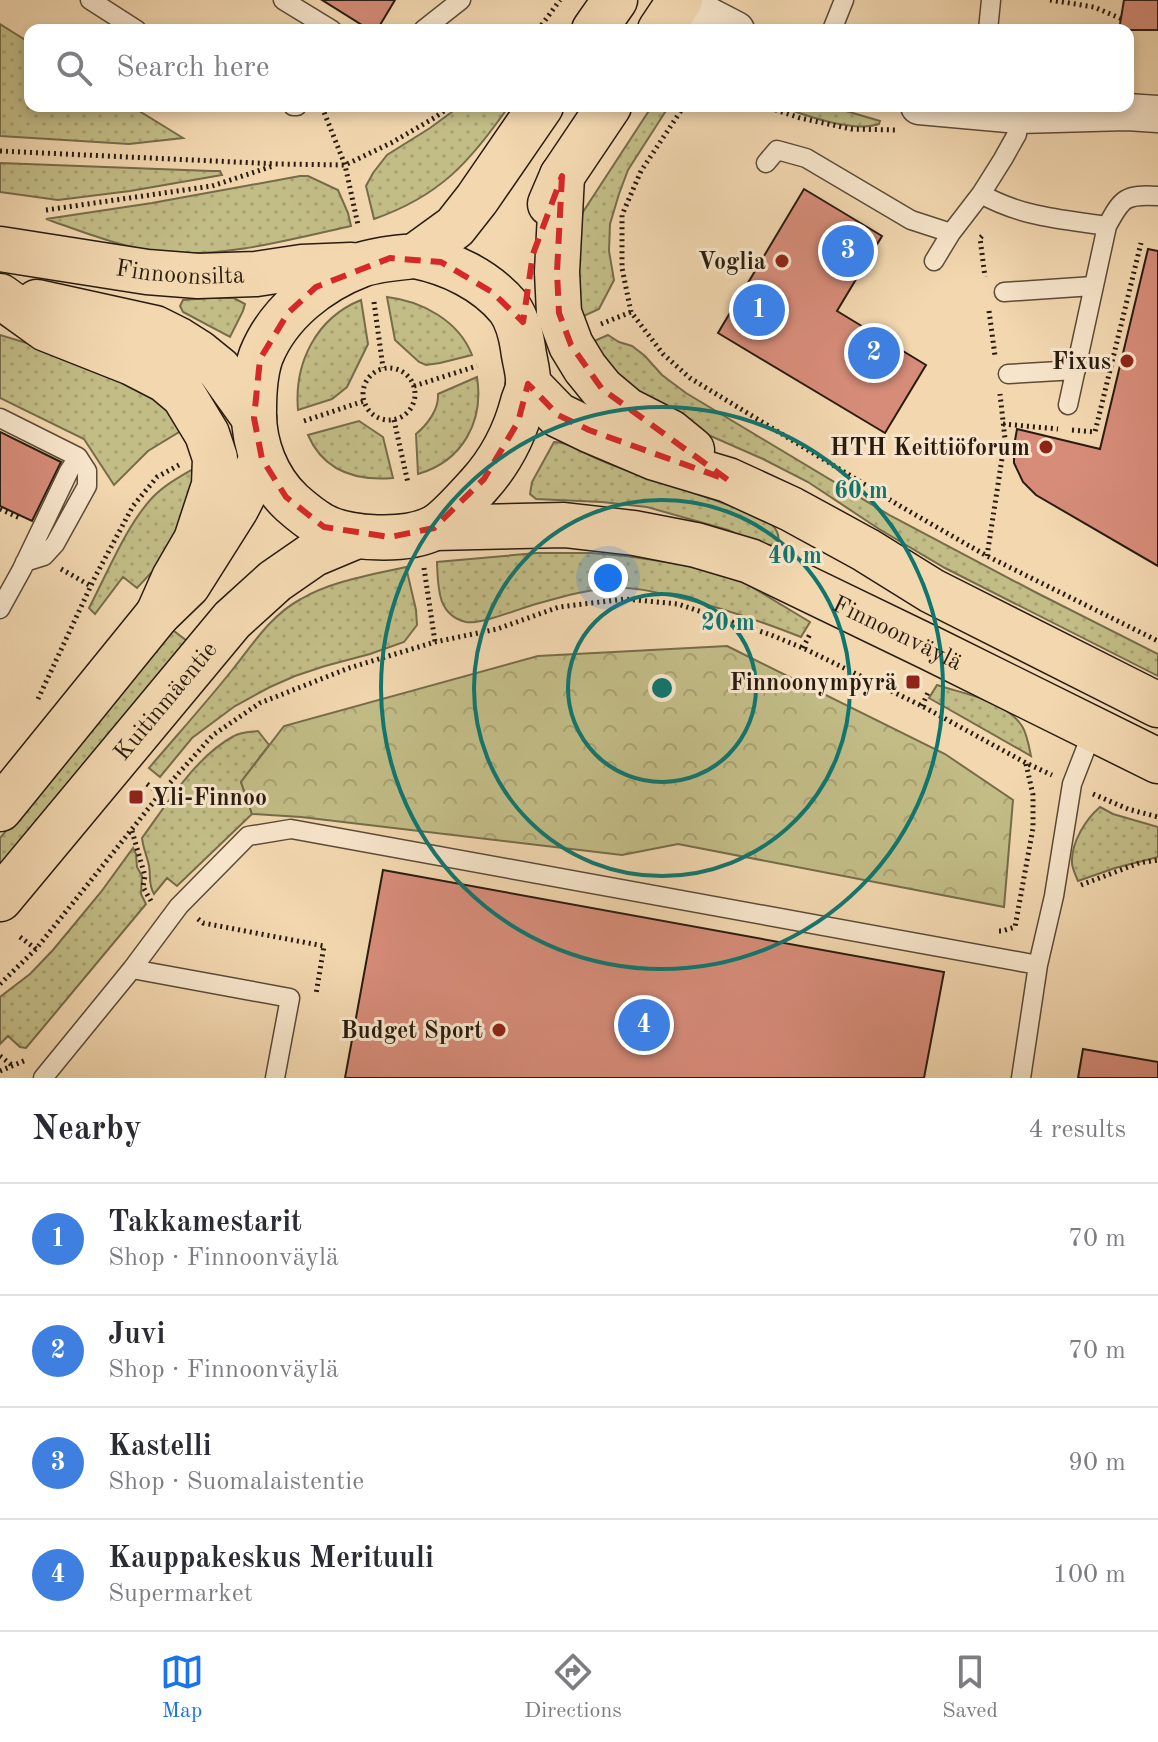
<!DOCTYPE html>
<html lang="en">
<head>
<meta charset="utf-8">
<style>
  :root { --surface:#fff; --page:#f7f7f7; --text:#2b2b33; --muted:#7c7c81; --line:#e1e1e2; --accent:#1a73e8 }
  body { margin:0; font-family:"Old Standard TT",serif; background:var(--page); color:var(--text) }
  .you { position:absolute; left:608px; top:578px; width:28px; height:28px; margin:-20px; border:6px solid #fff; border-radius:50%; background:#1a73e8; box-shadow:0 0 0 12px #1a73e833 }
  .badge { display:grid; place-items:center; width:52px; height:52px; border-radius:50%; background:var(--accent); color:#fff; font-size:26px; font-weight:700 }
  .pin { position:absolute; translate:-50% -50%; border:4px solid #fff; box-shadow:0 2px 8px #0006 }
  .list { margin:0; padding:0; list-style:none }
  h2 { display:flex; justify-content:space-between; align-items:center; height:104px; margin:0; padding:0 32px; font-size:34px }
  h2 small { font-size:26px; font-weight:400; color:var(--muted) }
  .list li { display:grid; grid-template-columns:52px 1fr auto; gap:24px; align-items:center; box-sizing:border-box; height:112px; padding:0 32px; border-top:2px solid var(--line) }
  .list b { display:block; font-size:30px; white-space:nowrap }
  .list p { margin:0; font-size:26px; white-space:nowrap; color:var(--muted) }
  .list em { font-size:26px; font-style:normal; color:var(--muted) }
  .icon { flex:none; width:44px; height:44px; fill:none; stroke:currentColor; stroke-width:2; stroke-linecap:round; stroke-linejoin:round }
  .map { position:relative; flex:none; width:1158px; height:1078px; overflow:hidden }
  .search { position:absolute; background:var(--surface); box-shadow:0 4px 12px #0003; left:24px; right:24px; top:24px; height:88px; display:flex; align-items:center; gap:20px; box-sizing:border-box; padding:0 28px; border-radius:16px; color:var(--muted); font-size:30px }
  .sheet { height:552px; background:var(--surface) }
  nav { display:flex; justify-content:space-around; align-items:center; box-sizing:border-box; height:112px; border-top:2px solid var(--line); background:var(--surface); font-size:22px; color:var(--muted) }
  nav a { display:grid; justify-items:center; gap:4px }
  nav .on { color:var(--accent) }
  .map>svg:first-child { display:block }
  .grass { fill:url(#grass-dots); stroke:#766c4a; stroke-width:2 }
  .forest { fill:url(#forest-crowns); stroke:#766c4a; stroke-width:2 }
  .building { fill:#d68c79; stroke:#291c0f; stroke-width:2 }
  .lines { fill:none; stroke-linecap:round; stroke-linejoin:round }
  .service-casing { stroke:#5b4b37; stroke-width:21 }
  .minor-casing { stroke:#5b4b37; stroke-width:39 }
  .primary-casing { stroke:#291c0f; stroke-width:47 }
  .path { stroke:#291c0f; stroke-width:5; stroke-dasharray:2 4; stroke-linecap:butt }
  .service { stroke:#f7e5cb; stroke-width:18 }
  .minor { stroke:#f7e5cb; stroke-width:36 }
  .primary { stroke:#f2d7af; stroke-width:44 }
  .marked { fill:none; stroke:#d62828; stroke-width:6; stroke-dasharray:16 10; stroke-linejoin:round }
  .ring { fill:none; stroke:#0f766e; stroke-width:4 }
  .poi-dot { fill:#8f2418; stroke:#f7e5cb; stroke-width:3 }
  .labels { text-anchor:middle; stroke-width:6; stroke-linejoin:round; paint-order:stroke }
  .poi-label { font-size:24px; font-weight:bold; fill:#291c0f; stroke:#f7e5cb; text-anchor:end }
  .street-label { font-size:24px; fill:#291c0f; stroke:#f7e5cb }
  .centre { fill:#0f766e; stroke:#f7e5cb; stroke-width:4 }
  .ring-label { font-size:24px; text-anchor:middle; font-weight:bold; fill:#0f766e; stroke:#f7e5cb; stroke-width:6; stroke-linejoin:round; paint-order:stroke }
</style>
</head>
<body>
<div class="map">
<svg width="1158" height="1078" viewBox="0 0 1158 1078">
  <defs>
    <pattern id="grass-dots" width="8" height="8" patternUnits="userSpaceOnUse" patternTransform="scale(2)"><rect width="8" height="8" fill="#c2bc86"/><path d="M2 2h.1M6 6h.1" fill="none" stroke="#a7a172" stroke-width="1.8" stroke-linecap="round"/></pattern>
    <pattern id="forest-crowns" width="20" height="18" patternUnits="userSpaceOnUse" patternTransform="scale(2)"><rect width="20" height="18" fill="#c2bc86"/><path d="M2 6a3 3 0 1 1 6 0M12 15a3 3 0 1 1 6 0" fill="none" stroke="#a7a172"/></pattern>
  </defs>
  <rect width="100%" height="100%" fill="#f2d7af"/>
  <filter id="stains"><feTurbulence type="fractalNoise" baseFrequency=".0025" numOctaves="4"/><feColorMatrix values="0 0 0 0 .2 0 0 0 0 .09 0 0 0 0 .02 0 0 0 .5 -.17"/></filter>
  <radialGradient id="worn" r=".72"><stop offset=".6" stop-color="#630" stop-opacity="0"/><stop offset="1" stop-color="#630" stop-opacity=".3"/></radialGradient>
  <path class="grass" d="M0,24L30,43V106H131L183,138L129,144L0,136Z
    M460,106H509C470,162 440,196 374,219L366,186L373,173L387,155L430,128Z
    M652,106H669L628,170L619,194L610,224L609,251L614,280L599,309L575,320L572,244L583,212Z
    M779,106H829L880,121L879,124C853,133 804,115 779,106Z
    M0,163L211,171H220L222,175L130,191L58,200L0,192Z
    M300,176H308L338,190L348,213L351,226C293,239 219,259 160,252C120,247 83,232 46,219L152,203Z
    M387,297C422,301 459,321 472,355L440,363L426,365L419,362L395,340Z
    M207,298H234L245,304L243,311L230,337L183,312L180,306L183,300Z
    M361,300L368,344L347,387L332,399L298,410C294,363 316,318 361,300Z
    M0,335L76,358L162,403L184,429L148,451L114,485L84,439L0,398Z
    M608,335L619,342L632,346L645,356L662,375L686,393L891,516L1035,592L1158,654V676L945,568L879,529L808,482L763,459L649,409L585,345Z
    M477,377C484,421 463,461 418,474L416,434C428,424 439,409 438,394Z
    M359,421L383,437L393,478C357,481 324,472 308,435Z
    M554,442C569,442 586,455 600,460C638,476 678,487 717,501C734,507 753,513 769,523C776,527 780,535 778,543L770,545L756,543L728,530L647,507L602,502L536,499L530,494L532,482Z
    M193,469L197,497L165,558L137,588L123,577L95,614L89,608C107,574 126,526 152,498C163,486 179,477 193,469Z
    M537,553H591L626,556L680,564L721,574L742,581L810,622L801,637C758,620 714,605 668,595C650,591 632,587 614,588C588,589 561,597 536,604C521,608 480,625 466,622C437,615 438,587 437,562Z
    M406,567L416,610L417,625L404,642L370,654L325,666L295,676L270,687L235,706L192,738L160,777L149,768C177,735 206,703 233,669C253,644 271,615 301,599C332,581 371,575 406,567Z
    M170,628L187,641L0,874V838Z
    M937,685C964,694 1005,700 1022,726C1027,734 1029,746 1031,756L929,698Z
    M258,731L269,745L241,782L252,814L177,886L167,878L154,894C148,884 151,877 149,866C147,856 143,848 142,838C167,804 196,756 234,736C241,732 250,732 258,731Z
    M1100,807L1113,814L1158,827V857L1115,868L1078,881C1076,876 1072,868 1072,863C1071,842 1086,819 1100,807Z
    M133,848L136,854L137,867L142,876L141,894L146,904L26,1048L20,1047L8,1036L0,1044V997L30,974L53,950L101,892Z"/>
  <path class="forest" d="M727,646L945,754L1013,800L1004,907L678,844L622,855L301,817L252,814L241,782L284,726L538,656Z"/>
  <path class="building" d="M322,0H395L377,30H370Z
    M1124,0H1158V30H1119Z
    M804,189L882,236L837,311L926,365L885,433L718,333Z
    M1148,249L1158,251V566L1036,495L1023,482L1014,463V446L1017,429L1100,449Z
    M0,432L61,462L32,521L0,506Z
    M383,870L944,972L924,1078H345Z
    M1083,1049L1158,1062V1078H1078Z"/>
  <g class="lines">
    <g class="service-casing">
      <path id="service" d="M90,0L137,30
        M283,0L332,30
        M423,30L461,0
        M832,30L844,0
        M988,30L991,0
        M293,106H297
        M766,163L777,150L806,158L911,220L951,233
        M981,194C1022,217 1061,219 1107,226
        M934,261L951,233L981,194L1003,159L1017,134L1019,115
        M1004,292L1093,286
        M1008,374L1076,370
        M1068,405L1107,226C1122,198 1125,194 1158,196
        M0,418L78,457L69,471L22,569L0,609
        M25,562L44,556L55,544L87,486V471L78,457
        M132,969L290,998L275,1078
        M43,1078L132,969L179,906L248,836L291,829L1038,965
        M1021,1078L1038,965L1054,896L1072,784L1093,730"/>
    </g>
    <g class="minor-casing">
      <path id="minor" d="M678,0L736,30
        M919,106L1019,115L1127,112L1158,114"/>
    </g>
    <g class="primary-casing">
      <g id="primary">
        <path d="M594,30L615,0"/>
        <path d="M660,30L680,0"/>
        <path d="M562,176L557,272L559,313L571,345L585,368L602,389L627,410L670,432L692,450"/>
        <path d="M550,204L562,176L609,106"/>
        <path id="s1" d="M0,249L147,272L198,276L256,274L302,267L351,265"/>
        <path d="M415,256C450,263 486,280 509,308C517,319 521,335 523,348C524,359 529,373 528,384C528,390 525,396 523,402C515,433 500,462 478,486C467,498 447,521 434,528C406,542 348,540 321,525C311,519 301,511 292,503C267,480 253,444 254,410C254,393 255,373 261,356C278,313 319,281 361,265C378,259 397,258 415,256Z"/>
        <path d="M415,256L455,227L477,199L541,106"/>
        <path d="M0,296L46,329L132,363L165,380L184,396L207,434L215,458L214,485L196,540L174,578L158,614"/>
        <path d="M37,302L155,328L179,340L198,352L219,369L254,418"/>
        <path d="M528,384L558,415L589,430L655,458L728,480L791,509L866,550L932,591L1158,705"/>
        <path id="s2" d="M434,528L564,525L634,533L696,545L750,561L930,648L1158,761"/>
        <path d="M0,809L158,614L188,585L236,509L262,459"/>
        <path id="s3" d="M0,899L232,620L275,581L314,554L357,536"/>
      </g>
    </g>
    <path class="path" d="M1050,0L1094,7L1122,19
      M538,30L560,0
      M684,106L641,171L622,215V268L631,312L663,354L690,378L900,506L987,556L1158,641
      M764,106L800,118L851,129L896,130
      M322,107L345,165L358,225
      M0,151L278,164L345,165L391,143L434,118L451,106
      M46,210L212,186L273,166
      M982,236L980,238L985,277
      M374,302L383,368
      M989,311L995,356
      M601,324L631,312
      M363 394a26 26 0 1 1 52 0a26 26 0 1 1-52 0Z
      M414,386L477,366
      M394,420L408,483
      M304,421L364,401
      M1003,424L1058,429
      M1072,430L1095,432L1141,243
      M0,509L20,518
      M987,556L1005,439L1000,394
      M424,568L435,642
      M61,569L91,586
      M803,648L811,632
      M38,699L95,577L133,506L157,477L179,465
      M922,706L929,690
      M147,784L160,794
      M1093,794L1128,809L1158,817
      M132,831L145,876L143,887L151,901
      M1081,885L1139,863L1158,860
      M198,919L203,923L324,946L316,994
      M999,931H1002L1015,927L1033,828V795L1026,764
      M20,937L36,949
      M0,984L36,949L160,794L213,735L260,703L349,668L435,642L497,629L559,607L625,599L678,604L771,635L803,648L922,706L1026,763L1052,775
      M0,1056L13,1066
      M0,1071L26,1060"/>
    <use href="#service" class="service"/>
    <use href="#minor" class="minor"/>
    <use href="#primary" class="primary"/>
  </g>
  <path class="marked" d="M562,176L557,272L559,313L571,345L602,389L728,480L589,430L558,415L528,384L518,422L484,479L434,528L390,537L324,527L286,497L262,459L254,418L260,359L288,313L316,287L390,258L441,262L492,292L523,322L533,254Z"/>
  <g class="ring">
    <circle cx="662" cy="688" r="94"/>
    <circle cx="662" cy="688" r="188"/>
    <circle cx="662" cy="688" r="281"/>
  </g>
  <g class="poi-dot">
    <circle cx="782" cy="261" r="8"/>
    <circle cx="1127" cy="361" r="8"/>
    <circle cx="1046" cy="447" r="8"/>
    <rect x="905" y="674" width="16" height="16" rx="4"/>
    <rect x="128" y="789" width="16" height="16" rx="4"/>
    <circle cx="499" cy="1030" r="8"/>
  </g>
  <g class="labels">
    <g class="poi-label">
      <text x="766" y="269">Voglia</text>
      <text x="1111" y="369">Fixus</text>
      <text x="1030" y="455">HTH Keittiöforum</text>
      <text x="897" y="690">Finnoonympyrä</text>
      <text x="152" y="805" text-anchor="start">Yli-Finnoo</text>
      <text x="483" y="1038">Budget Sport</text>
    </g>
    <g class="street-label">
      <text dy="8" stroke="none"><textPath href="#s1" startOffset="182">Finnoonsilta</textPath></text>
      <text dy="8" stroke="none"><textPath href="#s2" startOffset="484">Finnoonväylä</textPath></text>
      <text dy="8" stroke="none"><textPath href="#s3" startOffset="258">Kuitinmäentie</textPath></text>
    </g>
  </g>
  <circle cx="662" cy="688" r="12" class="centre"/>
  <g class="ring-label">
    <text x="861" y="498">60 m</text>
    <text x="795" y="563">40 m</text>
    <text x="728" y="630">20 m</text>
  </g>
  <rect width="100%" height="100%" filter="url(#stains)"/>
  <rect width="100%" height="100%" fill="url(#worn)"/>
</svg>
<div class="you"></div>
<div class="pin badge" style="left:759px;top:310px;background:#3f7fe0">1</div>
<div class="pin badge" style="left:874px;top:353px;background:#3f7fe0">2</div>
<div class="pin badge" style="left:848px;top:251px;background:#3f7fe0">3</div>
<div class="pin badge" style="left:644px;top:1025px;background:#3f7fe0">4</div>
<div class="search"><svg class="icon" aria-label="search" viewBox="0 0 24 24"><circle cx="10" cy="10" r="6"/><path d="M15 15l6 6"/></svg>Search here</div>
</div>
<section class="sheet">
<h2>Nearby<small>4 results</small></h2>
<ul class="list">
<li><span class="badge" style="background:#3f7fe0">1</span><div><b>Takkamestarit</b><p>Shop · Finnoonväylä</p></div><em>70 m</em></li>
<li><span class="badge" style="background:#3f7fe0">2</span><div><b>Juvi</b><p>Shop · Finnoonväylä</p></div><em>70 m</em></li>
<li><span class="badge" style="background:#3f7fe0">3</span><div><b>Kastelli</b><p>Shop · Suomalaistentie</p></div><em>90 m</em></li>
<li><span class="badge" style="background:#3f7fe0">4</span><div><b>Kauppakeskus Merituuli</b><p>Supermarket</p></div><em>100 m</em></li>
</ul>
</section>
<nav>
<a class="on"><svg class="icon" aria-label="map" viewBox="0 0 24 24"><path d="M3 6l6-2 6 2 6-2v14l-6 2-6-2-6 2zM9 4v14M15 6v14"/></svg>Map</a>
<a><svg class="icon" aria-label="directions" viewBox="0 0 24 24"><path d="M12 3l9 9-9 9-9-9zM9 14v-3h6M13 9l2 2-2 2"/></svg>Directions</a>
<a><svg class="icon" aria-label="saved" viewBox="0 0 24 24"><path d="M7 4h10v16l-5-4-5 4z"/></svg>Saved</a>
</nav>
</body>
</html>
